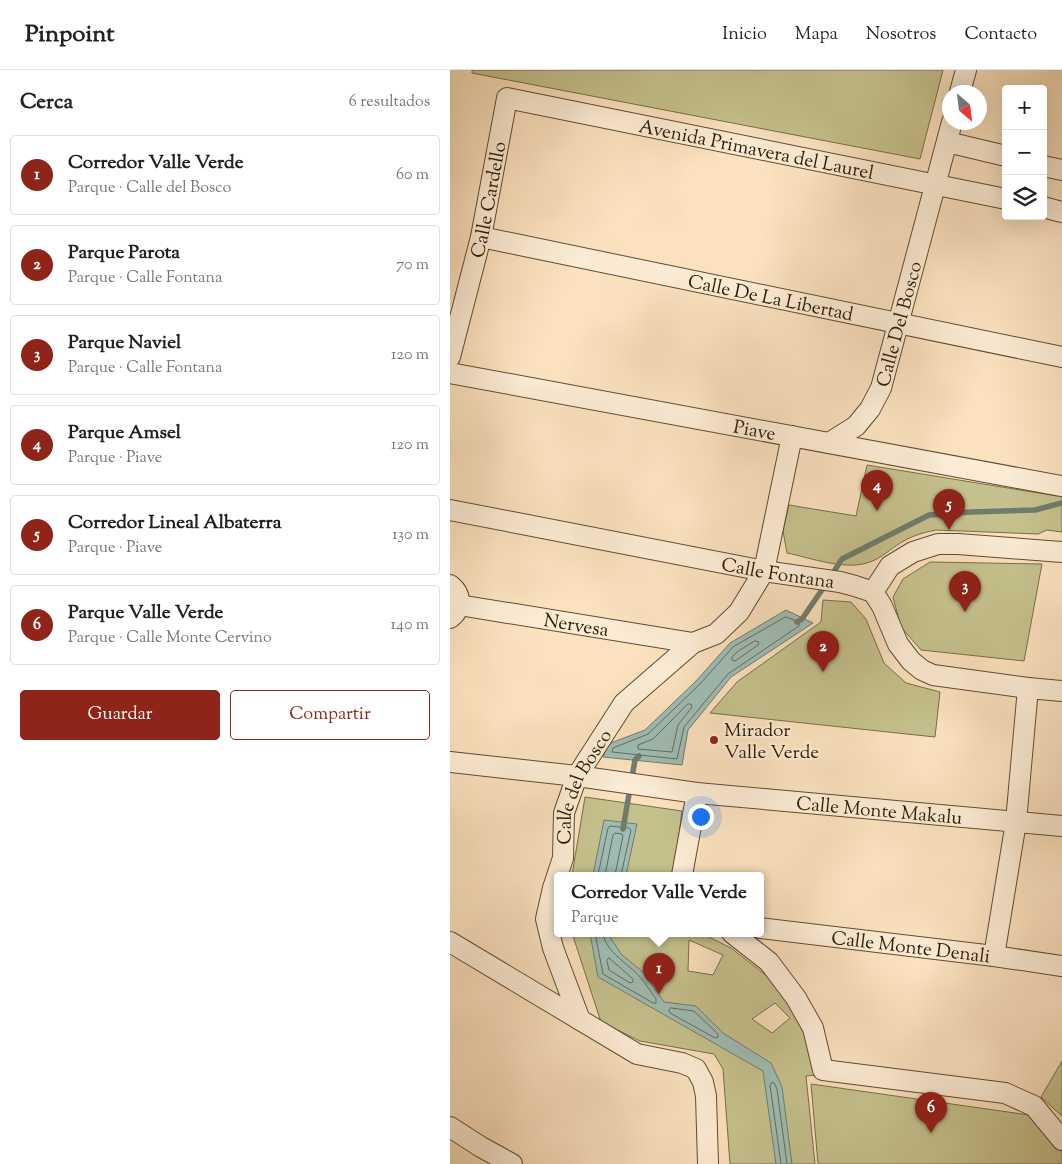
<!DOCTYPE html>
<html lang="es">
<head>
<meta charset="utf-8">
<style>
  :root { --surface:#fff; --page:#f2f2f2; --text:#202124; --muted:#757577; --line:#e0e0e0; --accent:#8f2418 }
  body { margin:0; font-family:"Sorts Mill Goudy",serif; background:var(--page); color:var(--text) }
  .controls { position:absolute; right:15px; top:15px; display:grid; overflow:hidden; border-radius:5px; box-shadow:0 5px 20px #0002 }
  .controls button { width:45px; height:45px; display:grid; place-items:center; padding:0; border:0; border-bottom:1px solid var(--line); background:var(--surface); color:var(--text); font:25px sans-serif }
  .compass { position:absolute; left:492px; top:15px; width:45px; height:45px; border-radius:50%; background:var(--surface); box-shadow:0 5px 20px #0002; rotate:152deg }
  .you { position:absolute; left:250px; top:746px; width:18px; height:18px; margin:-12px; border:4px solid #fff; border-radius:50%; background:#1a73e8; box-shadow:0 0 0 8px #1a73e833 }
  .badge { display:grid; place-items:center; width:32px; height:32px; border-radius:50%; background:var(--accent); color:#fff; font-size:16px; font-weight:700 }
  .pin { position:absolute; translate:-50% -41px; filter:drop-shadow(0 1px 2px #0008) }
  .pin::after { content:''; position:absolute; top:26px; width:18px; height:15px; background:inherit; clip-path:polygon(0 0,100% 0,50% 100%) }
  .popup { position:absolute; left:104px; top:802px; width:210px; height:65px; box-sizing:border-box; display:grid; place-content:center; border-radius:5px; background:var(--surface); filter:drop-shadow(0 1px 4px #0005); font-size:16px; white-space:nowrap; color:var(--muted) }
  .popup b { font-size:19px; color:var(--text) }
  .popup::after { content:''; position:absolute; left:50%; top:100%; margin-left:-10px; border:10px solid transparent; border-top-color:var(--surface) }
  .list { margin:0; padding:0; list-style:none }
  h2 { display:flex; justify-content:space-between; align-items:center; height:65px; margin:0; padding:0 20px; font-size:21px }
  h2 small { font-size:16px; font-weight:400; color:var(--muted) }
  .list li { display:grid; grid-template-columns:32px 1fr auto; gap:15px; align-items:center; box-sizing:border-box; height:80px; margin:0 10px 10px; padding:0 10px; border:1px solid var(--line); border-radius:5px }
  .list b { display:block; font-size:19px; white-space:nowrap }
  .list p { margin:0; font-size:16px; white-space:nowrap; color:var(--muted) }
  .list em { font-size:16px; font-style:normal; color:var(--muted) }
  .actions { display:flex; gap:10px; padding:15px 20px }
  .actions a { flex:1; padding:11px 0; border:1px solid var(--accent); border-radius:5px; text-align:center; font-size:18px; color:var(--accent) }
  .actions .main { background:var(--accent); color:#fff }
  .icon { flex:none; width:28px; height:28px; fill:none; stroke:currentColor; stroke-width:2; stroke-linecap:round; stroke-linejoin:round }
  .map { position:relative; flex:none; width:612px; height:1094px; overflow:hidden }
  header { display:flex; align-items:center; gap:30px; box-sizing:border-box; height:70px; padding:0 25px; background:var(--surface); border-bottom:1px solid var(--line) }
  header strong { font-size:24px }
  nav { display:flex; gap:28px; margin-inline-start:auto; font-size:18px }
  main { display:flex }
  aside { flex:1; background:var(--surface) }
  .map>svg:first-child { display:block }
  .green { fill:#c5c18d; stroke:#786e48; fill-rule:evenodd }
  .water { fill:#9fbdb4; stroke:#717c6d }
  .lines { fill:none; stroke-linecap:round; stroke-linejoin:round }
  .shore { stroke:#666c5b; stroke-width:1 }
  .stream { stroke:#717c6d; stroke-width:5.5 }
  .minor-casing { stroke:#604c31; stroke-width:22 }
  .minor { stroke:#fcecd5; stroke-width:20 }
  .poi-dot { fill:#8f2418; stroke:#fcecd5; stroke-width:2 }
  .labels { text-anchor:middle; stroke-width:4; stroke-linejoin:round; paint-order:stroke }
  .street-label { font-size:19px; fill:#2c1a02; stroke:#fcecd5 }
  .poi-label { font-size:19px; fill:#2c1a02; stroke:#fcecd5; text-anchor:start }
</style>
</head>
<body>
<header>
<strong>Pinpoint</strong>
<nav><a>Inicio</a><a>Mapa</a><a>Nosotros</a><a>Contacto</a></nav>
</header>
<main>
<aside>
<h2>Cerca<small>6 resultados</small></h2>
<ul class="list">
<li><span class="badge">1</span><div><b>Corredor Valle Verde</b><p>Parque · Calle del Bosco</p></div><em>60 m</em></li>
<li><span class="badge">2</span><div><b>Parque Parota</b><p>Parque · Calle Fontana</p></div><em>70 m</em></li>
<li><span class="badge">3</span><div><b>Parque Naviel</b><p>Parque · Calle Fontana</p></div><em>120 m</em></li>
<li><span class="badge">4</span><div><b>Parque Amsel</b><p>Parque · Piave</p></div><em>120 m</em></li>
<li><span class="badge">5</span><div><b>Corredor Lineal Albaterra</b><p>Parque · Piave</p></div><em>130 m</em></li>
<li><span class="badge">6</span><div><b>Parque Valle Verde</b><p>Parque · Calle Monte Cervino</p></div><em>140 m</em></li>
</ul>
<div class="actions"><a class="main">Guardar</a><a>Compartir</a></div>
</aside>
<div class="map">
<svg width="612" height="1094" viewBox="0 0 612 1094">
  <rect width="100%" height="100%" fill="#fbe1be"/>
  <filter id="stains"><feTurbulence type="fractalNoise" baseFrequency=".004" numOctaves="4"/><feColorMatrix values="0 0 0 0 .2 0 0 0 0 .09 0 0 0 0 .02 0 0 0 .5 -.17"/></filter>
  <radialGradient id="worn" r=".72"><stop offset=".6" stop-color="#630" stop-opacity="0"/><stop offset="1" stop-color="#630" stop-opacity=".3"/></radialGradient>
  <path class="green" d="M22,0H493L470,89L22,3Z
    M417,395L607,426L612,424V462L597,460L588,464L486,460C471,463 458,467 446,476C437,482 428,490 417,493C393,500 361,488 337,483L333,461L339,435L406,446Z
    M480,492L592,494L574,591L471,580L451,557L443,527L453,509Z
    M373,530L401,532L416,549L434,593L456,613L490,622L485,667L260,643L287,612L371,552Z
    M135,727L232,741L224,805H122Z
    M122,863H201L216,866V863H251L281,878L322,910L358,963L366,1005L356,1006L365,1094H280L273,999L264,984L190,971L151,952ZM239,870L273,885L263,905L238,901ZM325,933L340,948L322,963L302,949Z
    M612,991V1046L591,1027Z
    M361,1014L579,1045L612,1082V1094H368Z"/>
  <path class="water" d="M336,540L363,553L281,607L238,660L232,695L153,687L158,674L195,660L246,611L280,573Z
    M154,750L187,754L176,805H143Z
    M140,863H157L172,885L193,902L214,932L246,936L273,963L321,993L332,1017L342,1094H326L313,1001L148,907Z"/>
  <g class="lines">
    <path class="shore" d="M336,547L349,552V556L278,604L234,657L227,689L162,682L163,678L198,664L249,615L283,577Z
      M305,571L309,572L308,575L285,591L282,590V587L287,582Z
      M238,634H241L242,637L228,655L222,682L188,679V675L203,669Z
      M148,805L158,758L160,756L179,758L181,760L171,805
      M155,805L163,765L165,763L172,764L173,766L165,805
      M145,863L153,904L203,933H206V929C201,922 196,914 190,907C179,894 155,882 153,863
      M159,888L183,909V912L180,913L159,900L157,891Z
      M221,938L244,941L268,964V967L265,968L220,943L219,940Z
      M331,1094L320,1015L322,1012L324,1013L327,1019L337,1094"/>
    <path class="stream" d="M381,506L392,489L479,445L521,442L585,440L612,433
      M347,552L352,549L376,514
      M173,759L185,690L189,686"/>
    <g class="minor-casing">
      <g id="minor">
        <path d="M510,22L516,0"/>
        <path d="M497,72L556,86"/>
        <path d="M593,96L612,100"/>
        <path d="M593,137L612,142"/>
        <path id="s1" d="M31,167L612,287"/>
        <path id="s2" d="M0,287L31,167L57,28L556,129"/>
        <path id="s3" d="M0,303L611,416"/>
        <path id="s4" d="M379,373L406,356L420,339L431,318L502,52"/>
        <path id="s5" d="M0,440L314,501L390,512L405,516L423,522L432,536L448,574L461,591L472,600L483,605L578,618L612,621"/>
        <path d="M0,515C12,524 12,539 0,548"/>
        <path d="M423,522L440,496L463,482L488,474H508L612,482"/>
        <path id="s6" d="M9,535L243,573"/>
        <path id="s7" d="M0,692L127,706L247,723L612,756"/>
        <path d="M232,805L247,723"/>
        <path id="s8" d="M310,858L544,886L612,896"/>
        <path d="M282,863L319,892L346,928L363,958L373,1000L555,1023L584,1036L612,1070"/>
        <path d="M0,872L187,984L232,993L246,999L253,1012L256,1026L258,1094"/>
        <path d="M544,886L566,752L578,618"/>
        <path id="s9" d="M130,950L103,878L96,849L103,818L113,788L114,743L127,706L174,633L243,573L266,564L289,542L314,501L342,366"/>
        <path d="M0,1057L31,1077L62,1094"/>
      </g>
    </g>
    <use href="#minor" class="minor"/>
  </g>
  <circle class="poi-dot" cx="264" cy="670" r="5"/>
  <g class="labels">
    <g class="street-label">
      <text dy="7" stroke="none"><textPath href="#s2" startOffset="520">Avenida Primavera del Laurel</textPath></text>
      <text dy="7" stroke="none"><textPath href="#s2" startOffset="162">Calle Cardello</textPath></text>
      <text dy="7" stroke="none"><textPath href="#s1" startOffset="296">Calle De La Libertad</textPath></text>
      <text dy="7" stroke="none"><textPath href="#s4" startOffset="144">Calle Del Bosco</textPath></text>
      <text dy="7" stroke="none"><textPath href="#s3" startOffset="310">Piave</textPath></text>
      <text dy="7" stroke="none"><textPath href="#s5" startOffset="334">Calle Fontana</textPath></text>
      <text dy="7" stroke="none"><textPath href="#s6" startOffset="119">Nervesa</textPath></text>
      <text dy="7" stroke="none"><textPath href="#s9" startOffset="246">Calle del Bosco</textPath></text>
      <text dy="7" stroke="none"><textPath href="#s7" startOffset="432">Calle Monte Makalu</textPath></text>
      <text dy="7" stroke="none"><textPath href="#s8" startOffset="152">Calle Monte Denali</textPath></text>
    </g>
    <g class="poi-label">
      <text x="274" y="666">Mirador<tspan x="274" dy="22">Valle Verde</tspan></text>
    </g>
  </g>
  <rect width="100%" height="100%" filter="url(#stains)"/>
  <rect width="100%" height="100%" fill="url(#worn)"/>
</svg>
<div class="controls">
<button>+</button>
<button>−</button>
<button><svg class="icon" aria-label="layers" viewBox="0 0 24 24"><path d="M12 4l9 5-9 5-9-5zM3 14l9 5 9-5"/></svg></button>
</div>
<svg class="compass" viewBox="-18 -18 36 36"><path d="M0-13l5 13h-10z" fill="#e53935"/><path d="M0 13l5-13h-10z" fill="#757577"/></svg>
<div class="you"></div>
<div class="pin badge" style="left:209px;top:924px">1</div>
<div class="popup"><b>Corredor Valle Verde</b>Parque</div>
<div class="pin badge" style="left:373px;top:602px">2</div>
<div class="pin badge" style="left:515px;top:542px">3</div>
<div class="pin badge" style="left:427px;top:441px">4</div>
<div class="pin badge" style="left:499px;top:460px">5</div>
<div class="pin badge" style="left:481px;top:1063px">6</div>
</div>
</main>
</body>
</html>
